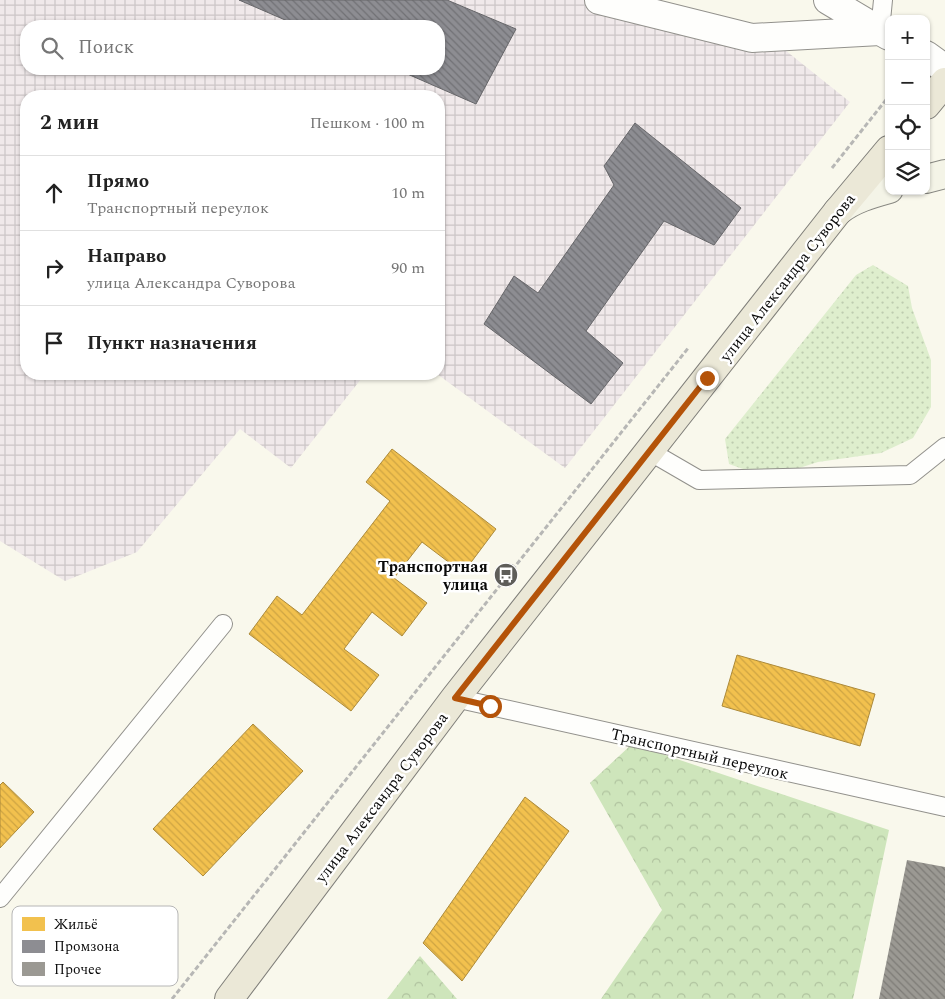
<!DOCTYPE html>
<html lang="ru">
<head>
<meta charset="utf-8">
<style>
  :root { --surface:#fff; --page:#f2f2f2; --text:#222; --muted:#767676; --line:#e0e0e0 }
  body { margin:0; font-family:Spectral,serif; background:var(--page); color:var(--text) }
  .controls { position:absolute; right:15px; top:15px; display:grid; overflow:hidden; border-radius:10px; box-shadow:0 1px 4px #0004 }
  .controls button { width:45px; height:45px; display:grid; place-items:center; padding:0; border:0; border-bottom:1px solid var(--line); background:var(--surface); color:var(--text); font:25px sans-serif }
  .stop { position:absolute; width:15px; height:15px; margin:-11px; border:4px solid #b45309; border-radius:50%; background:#fff }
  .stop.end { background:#b45309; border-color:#fff; box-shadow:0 1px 5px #0008 }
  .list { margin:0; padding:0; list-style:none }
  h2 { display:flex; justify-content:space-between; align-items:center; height:65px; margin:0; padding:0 20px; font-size:21px }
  h2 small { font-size:16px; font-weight:400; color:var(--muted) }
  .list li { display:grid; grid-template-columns:32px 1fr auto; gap:15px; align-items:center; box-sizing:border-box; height:75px; padding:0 20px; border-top:1px solid var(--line) }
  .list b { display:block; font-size:19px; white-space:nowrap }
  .list p { margin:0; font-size:16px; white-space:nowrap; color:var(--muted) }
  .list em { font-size:16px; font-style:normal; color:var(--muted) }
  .icon { flex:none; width:28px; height:28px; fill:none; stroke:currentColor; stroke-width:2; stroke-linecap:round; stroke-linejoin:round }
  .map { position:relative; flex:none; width:945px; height:999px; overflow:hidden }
  .search { position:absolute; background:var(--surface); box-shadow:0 1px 4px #0004; left:20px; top:20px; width:425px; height:55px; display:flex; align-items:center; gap:12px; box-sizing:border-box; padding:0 18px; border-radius:20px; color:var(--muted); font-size:19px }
  .panel { position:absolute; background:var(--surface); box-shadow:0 1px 4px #0004; left:20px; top:90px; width:425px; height:290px; border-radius:20px }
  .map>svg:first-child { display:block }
  .industrial { fill:url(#industrial-grid); fill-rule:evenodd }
  .grass { fill:url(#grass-dots) }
  .forest { fill:url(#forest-crowns) }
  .homes { fill:url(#homes-back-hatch); stroke:#ac8a3a }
  .industry { fill:url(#industry-back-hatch); stroke:#666669 }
  .building { fill:url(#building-back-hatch) }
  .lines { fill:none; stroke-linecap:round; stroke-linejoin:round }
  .lane-casing { stroke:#92918c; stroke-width:20 }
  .street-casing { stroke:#92918c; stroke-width:30 }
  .secondary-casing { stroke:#888882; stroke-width:30 }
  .primary-casing { stroke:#7f7e79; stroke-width:30 }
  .path { stroke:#b7b7b5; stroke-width:3; stroke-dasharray:5 2.5; stroke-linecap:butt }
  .lane { stroke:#fefefc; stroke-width:18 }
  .street { stroke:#fefefc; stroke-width:28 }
  .secondary { stroke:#f4f4e7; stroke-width:28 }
  .primary { stroke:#ebe8d7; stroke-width:28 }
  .route { stroke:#b45309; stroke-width:6 }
  .labels { text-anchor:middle; stroke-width:5; stroke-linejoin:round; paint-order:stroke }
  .street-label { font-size:16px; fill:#0a0a0a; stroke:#fff }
  .poi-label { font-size:16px; font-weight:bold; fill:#0a0a0a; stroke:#fff; text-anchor:end }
  .key { fill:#fff; stroke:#b6b6b6; stroke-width:1 }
  .key-label { font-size:14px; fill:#0a0a0a }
</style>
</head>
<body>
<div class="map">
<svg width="945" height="999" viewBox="0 0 945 999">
  <defs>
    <pattern id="industrial-grid" width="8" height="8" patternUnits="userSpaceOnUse" patternTransform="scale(1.25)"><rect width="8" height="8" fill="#f0e9ea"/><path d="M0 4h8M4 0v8" fill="none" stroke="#ccc6c7"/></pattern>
    <pattern id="grass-dots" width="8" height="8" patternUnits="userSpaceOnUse" patternTransform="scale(1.25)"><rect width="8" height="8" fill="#deeecd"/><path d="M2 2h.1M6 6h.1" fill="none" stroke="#bdcbaf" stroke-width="1.8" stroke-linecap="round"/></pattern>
    <pattern id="forest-crowns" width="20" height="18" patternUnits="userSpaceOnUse" patternTransform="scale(1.25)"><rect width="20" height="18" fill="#cee5bb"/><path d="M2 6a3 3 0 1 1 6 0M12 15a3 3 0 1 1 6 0" fill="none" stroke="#b0c39f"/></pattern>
    <pattern id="homes-back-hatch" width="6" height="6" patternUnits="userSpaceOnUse" patternTransform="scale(1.25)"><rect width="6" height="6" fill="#f2c14e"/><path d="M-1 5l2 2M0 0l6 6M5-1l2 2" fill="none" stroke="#cea443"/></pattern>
    <pattern id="industry-back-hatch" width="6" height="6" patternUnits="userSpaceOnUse" patternTransform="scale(1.25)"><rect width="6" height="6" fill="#8d8d92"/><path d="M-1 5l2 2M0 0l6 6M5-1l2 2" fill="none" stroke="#717175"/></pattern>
    <pattern id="building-back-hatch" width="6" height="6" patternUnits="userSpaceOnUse" patternTransform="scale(1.25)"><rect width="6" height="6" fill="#9b9993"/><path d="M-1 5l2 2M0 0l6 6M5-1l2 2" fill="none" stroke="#7d7b76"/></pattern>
  </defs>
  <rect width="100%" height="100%" fill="#f9f8ec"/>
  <path class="industrial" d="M0,0H609L780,46L850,102L565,468L437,374H439V96H26V374H365L291,468L240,429L137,552L65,581L0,541ZM26,26H439V69H26Z"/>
  <path class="grass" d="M873,265L908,286L912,308L931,360V407L913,438L881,453L818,462L768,478L729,464L725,439L856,275Z"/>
  <path class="forest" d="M632,744L889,830L853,999H601L662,910L590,783Z
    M420,956L457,999H387Z"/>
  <path class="homes" d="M392,449L496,529L463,573L422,542L394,578L427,603L402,636L372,612L344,649L379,675L351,711L249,634L277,596L302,615L390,501L366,482Z
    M737,655L875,694L860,746L722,706Z
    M253,724L303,771L203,876L153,829Z
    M3,782L34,812L0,848V785Z
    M525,797L569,831L462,981L423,943Z"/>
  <path class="industry" d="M239,0H447L516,29L476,104L396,69H439V26H299Z
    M635,123L741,208L714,245L664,221L586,331L623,363L591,404L484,324L514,276L538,293L614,185L604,166Z"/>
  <path class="building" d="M907,860L945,867V999H879Z"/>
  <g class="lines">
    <g class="lane-casing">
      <path id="lane" d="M880,31L883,0
        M649,451L699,480L910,475L945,447
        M455,698L945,807
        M0,898L223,624"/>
    </g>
    <g class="street-casing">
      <path id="street" d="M599,0L752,38L880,31L889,36
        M828,0L880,31
        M926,55L945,69"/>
    </g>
    <g class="secondary-casing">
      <path id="secondary" d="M926,179L945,174
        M838,211C853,199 871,194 889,189"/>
    </g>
    <g class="primary-casing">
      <path id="primary" d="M926,105L945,82
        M229,999L455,698L838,211L889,150"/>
    </g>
    <path class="path" d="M832,168L889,96
      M172,999L689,347"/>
    <use href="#lane" class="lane"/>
    <use href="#street" class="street"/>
    <use href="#secondary" class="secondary"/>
    <use href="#primary" class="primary"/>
  </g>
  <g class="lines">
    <path class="route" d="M490,706L455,698L707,378"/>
  </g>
  <defs>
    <g id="bus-disc" transform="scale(1.25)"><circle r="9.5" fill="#5e5d59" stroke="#fff"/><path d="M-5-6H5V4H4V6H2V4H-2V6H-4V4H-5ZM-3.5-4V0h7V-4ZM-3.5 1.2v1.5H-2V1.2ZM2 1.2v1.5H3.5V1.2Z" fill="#fff"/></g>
  </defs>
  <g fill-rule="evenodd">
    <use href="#bus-disc" x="506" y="575"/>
  </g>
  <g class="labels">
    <g class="street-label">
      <text transform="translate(787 277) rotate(-52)" y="6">улица Александра Суворова</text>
      <text transform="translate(700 753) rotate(13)" y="6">Транспортный переулок</text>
      <text transform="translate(381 797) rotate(-53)" y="6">улица Александра Суворова</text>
    </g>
    <g class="poi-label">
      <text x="488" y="572">Транспортная<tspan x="488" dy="18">улица</tspan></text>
    </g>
  </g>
  <rect x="12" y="906" width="166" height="80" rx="8" class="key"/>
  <rect x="22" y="917" width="23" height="14" fill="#f2c14e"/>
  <rect x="22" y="940" width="23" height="13" fill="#8d8d92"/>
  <rect x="22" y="962" width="23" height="14" fill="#9b9993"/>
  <g class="key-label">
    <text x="54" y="929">Жильё</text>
    <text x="54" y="951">Промзона</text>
    <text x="54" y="974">Прочее</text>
  </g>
</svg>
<div class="controls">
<button>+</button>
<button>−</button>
<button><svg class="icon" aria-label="locate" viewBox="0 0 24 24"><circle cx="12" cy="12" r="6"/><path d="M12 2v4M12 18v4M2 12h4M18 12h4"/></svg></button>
<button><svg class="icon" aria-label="layers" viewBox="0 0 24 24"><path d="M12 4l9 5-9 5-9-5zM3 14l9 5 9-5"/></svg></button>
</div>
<div class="stop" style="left:490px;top:706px"></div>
<div class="stop end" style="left:707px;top:378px"></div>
<div class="search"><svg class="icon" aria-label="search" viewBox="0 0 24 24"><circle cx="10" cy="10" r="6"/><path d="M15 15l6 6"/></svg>Поиск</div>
<section class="panel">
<h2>2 мин<small>Пешком · 100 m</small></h2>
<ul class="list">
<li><svg class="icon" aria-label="ahead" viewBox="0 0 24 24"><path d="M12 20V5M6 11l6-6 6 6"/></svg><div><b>Прямо</b><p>Транспортный переулок</p></div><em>10 m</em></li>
<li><svg class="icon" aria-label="right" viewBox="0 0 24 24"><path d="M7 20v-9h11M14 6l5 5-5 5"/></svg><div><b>Направо</b><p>улица Александра Суворова</p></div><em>90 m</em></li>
<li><svg class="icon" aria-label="arrive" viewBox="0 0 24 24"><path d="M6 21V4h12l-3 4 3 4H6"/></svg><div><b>Пункт назначения</b></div></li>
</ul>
</section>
</div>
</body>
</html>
